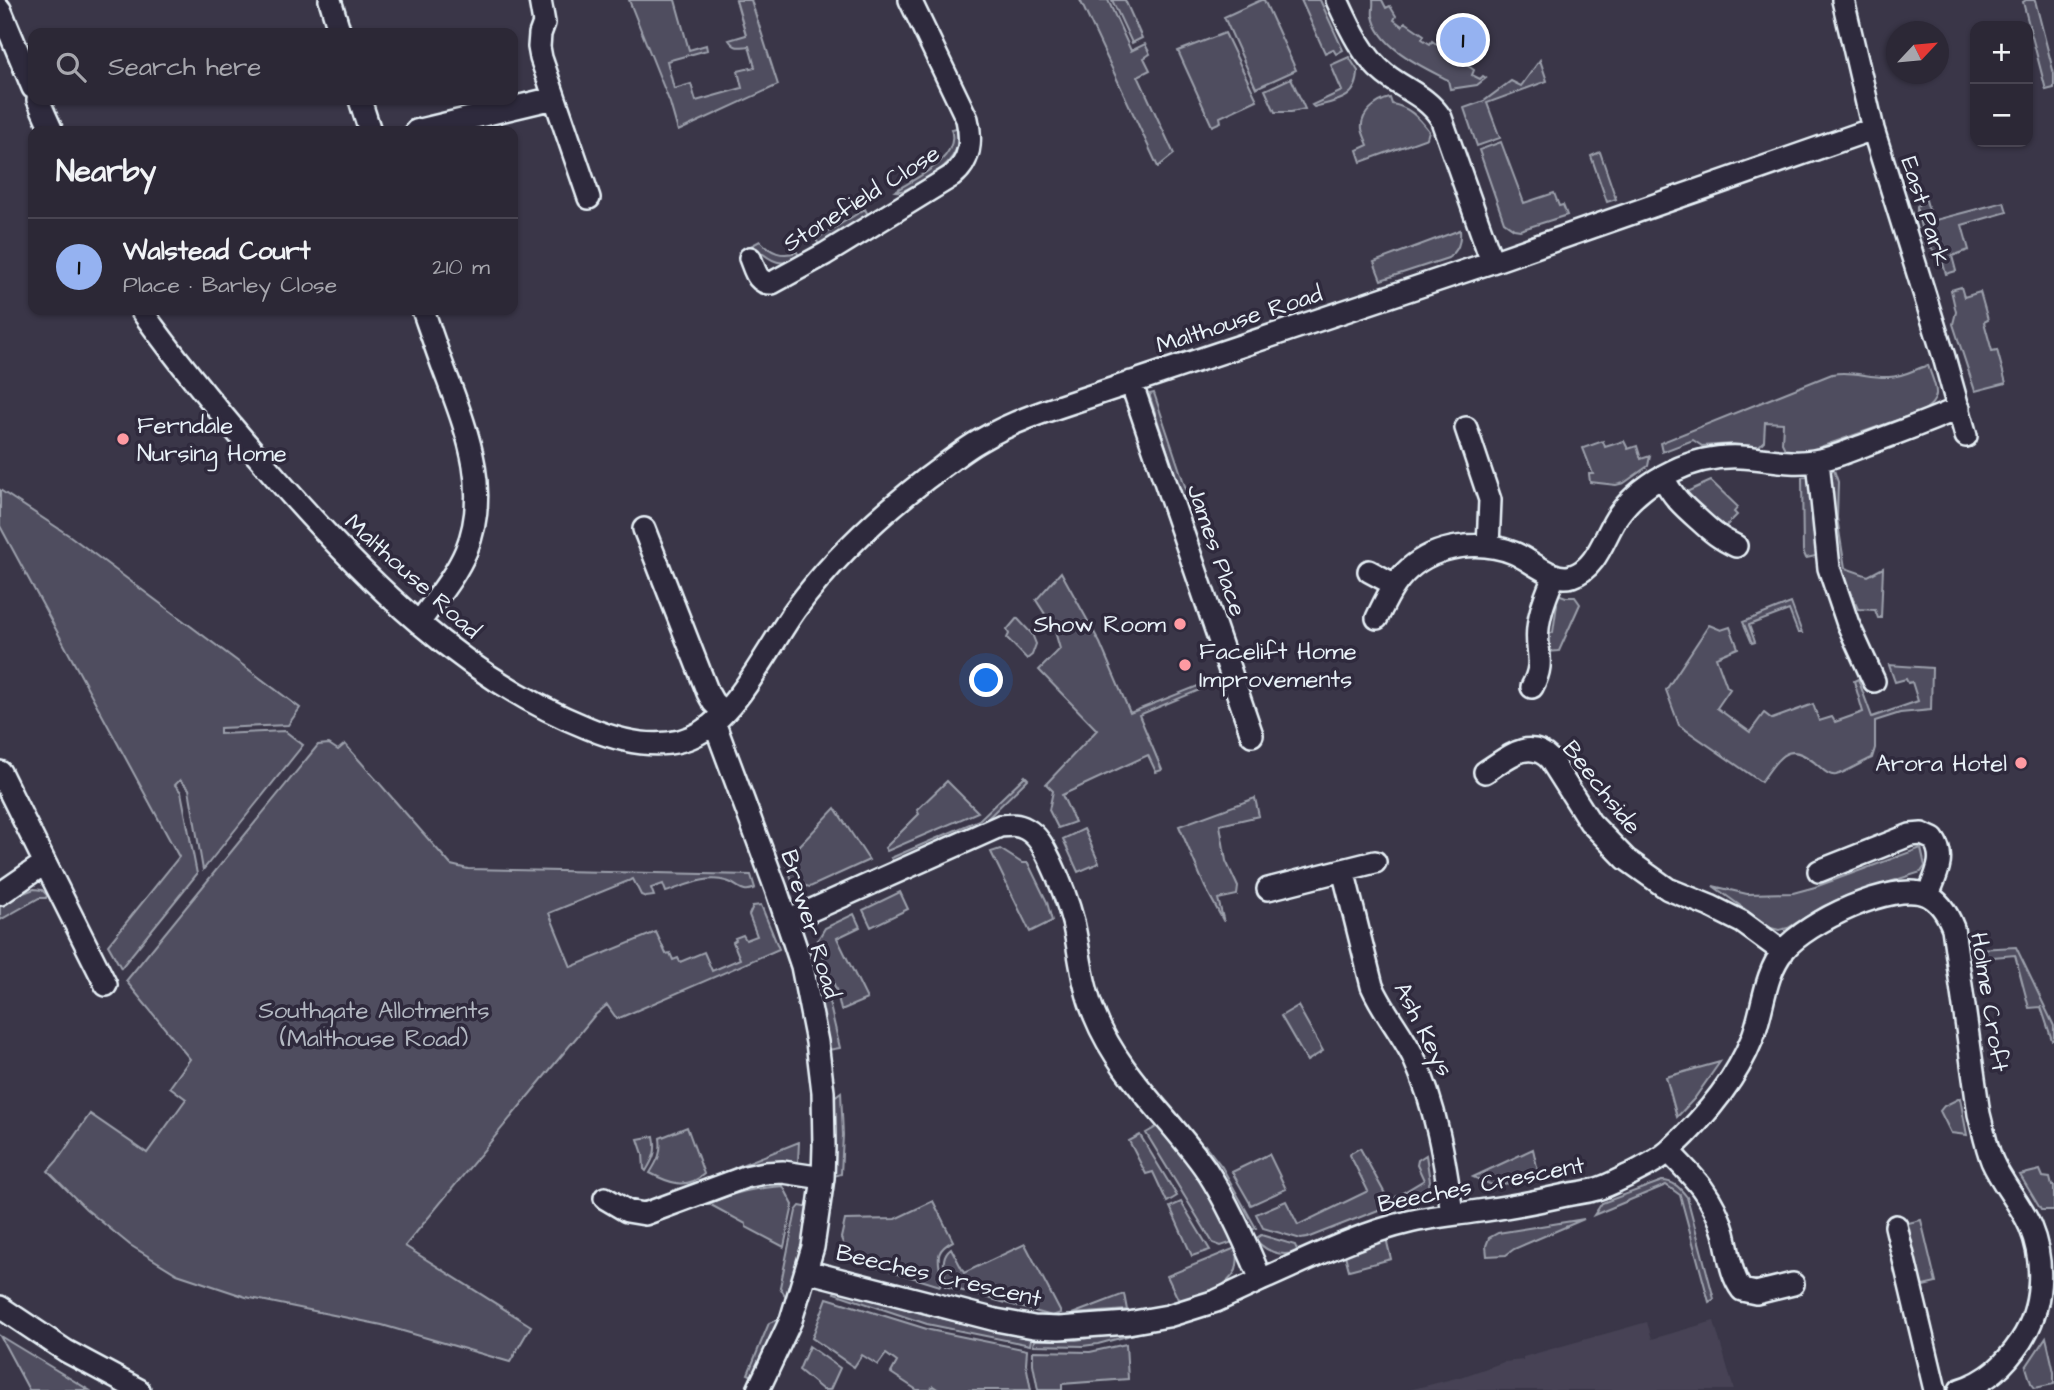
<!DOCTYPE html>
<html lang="en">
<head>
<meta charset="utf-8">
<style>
  :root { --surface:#2c2836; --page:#383442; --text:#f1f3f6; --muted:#a6a6ad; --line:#484451; --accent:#95b2f1 }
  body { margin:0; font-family:"Architects Daughter",sans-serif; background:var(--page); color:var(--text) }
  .controls { position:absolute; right:21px; top:21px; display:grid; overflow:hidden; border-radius:14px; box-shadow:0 2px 5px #0004 }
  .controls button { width:63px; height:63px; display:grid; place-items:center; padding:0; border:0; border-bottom:2px solid var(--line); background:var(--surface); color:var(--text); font:35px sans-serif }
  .compass { position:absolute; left:1886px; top:21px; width:63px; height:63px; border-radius:50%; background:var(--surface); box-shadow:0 2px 5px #0004; rotate:64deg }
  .you { position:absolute; left:987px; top:681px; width:24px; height:24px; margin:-18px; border:5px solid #fff; border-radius:50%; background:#1a73e8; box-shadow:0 0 0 10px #1a73e833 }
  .badge { display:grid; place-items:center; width:46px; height:46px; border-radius:50%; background:var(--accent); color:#111; font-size:23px; font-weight:700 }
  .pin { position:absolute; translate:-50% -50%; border:4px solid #fff; box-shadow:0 2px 7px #0006 }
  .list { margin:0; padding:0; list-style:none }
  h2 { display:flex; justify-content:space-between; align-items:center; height:91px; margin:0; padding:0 28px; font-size:30px }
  h2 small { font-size:23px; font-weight:400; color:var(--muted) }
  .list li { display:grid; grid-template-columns:46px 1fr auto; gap:21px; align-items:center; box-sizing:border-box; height:98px; padding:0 28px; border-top:2px solid var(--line) }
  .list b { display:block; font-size:26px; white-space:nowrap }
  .list p { margin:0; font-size:23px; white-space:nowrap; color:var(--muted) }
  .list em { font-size:23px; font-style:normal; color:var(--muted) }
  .icon { flex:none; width:38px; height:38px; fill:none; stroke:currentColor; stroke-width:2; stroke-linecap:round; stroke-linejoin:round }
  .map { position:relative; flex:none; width:2054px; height:1390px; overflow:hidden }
  .search { position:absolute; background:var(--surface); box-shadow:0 2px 5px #0004; left:28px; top:28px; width:490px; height:77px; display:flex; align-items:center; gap:18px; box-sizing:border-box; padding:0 24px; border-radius:14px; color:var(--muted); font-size:26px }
  .panel { position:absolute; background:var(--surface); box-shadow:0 2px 5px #0004; left:28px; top:126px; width:490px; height:189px; border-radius:14px }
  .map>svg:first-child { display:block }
  .built { fill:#464354 }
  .green { fill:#504e5f; stroke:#9ca0ac; stroke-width:2 }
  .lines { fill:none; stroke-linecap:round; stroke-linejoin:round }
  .street-casing { stroke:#e8f1f8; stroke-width:26 }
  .street { stroke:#2f2a3d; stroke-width:21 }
  .poi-dot { fill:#ff9aa2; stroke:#2f2a3d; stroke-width:2.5 }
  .labels { text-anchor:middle; stroke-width:7; stroke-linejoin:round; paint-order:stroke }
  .street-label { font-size:24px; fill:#e8f1f8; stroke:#2f2a3d }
  .poi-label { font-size:24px; fill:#e8f1f8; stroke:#2f2a3d; text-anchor:start }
  .park-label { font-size:24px; fill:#b3b8c2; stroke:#2f2a3d }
</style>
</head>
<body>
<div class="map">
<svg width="2054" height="1390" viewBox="0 0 2054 1390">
  <rect width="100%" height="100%" fill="#3a3648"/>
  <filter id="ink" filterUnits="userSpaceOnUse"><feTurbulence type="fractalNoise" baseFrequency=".0143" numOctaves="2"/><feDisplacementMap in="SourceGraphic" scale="14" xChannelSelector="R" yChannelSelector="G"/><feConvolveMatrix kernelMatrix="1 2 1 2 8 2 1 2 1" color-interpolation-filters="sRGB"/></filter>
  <g filter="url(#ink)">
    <path class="built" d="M1714,1321L1734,1390H1409L1464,1376L1504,1362L1523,1360V1357L1647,1322L1652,1339Z"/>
    <path class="green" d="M629,0H675L689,50L706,45L707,50L667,61L674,89L691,84L696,101L742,88L738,71L755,67L749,46C739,47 735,49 729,40L746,35L736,0H751L778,85L678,131L670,103Z
      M1080,0H1108L1131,51L1145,44L1150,54L1144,58L1150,70L1138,76L1174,154L1158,167Z
      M1112,0H1125L1142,38L1132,43Z
      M1261,0H1264L1296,70L1256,88L1224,17Z
      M1301,0H1320L1343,50L1336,54L1333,49L1325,53Z
      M1373,0H1382L1386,8L1390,6L1396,16L1394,20L1402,26L1405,22L1424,35L1422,39L1430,44L1432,41L1445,50L1443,54L1450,59L1453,55L1474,70L1472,75L1480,79L1483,76L1486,78L1477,85L1450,89L1448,80C1423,67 1379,48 1373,16C1372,11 1374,5 1373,0Z
      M2026,0H2035L2054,74V88L2046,90L2023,2Z
      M1225,33L1257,100L1220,117L1221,122L1212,126L1178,51Z
      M1349,57L1358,71C1358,100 1336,101 1314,107L1312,105L1342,91L1331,65Z
      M1540,60L1547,81L1487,103L1500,138L1477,146L1464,108L1484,101L1511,81L1521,86Z
      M1291,78L1305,109L1291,112H1275L1265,90Z
      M1390,98L1392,104C1409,107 1418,117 1429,131L1427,138L1361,162L1357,150L1368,145C1366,140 1363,134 1362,129C1360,113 1377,101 1390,98Z
      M958,128C963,157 939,173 916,184C909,188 904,192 895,191C915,178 961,159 951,129Z
      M1501,142L1524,203L1554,193L1559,206L1563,205L1567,215L1520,230L1514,229L1504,222L1479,150Z
      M1600,152L1616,199L1607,202L1591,156Z
      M1926,200L1932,221L2004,202L2007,212L1962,225L1969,250L1952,256L1956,271L1946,274L1941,256L1925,244L1917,211V206Z
      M865,209L868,215L819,245L816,239Z
      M1460,230C1461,243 1458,251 1448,258L1381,280L1374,262Z
      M760,241C771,253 782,257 797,252L800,258C781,267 772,262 757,249L746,255L739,252Z
      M1961,287L1964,297L1980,292L1988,320L1984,322L1992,351L1997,350L2006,383L1975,391L1953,324L1956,312L1951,290Z
      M1928,365C1934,386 1945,397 1923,411L1823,446L1808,451L1787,453L1782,443L1783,423L1765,422L1764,441L1758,447L1733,444L1702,446L1693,440L1662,452L1660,443L1832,374C1852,370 1869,378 1889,377C1902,377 1916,369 1928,365Z
      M1154,393L1194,513L1188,515L1150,397V394Z
      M1603,441L1605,447L1624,441L1628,449L1637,446L1641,459L1650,456L1648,466L1624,483L1616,485L1590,482L1589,474H1593L1583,448Z
      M1834,470L1838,482L1837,518L1845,568L1868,576L1883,568L1881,618H1878L1875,610L1858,609L1838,567L1827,472Z
      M1811,476L1818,551L1816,556L1806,558L1803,551L1802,477Z
      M1711,481L1738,507L1734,512L1737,515L1725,527H1720L1684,493Z
      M0,490L70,536L300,708L288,725L220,728V734L285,731L303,745L203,870L189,789L180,780L175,785L181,792L197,874L121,968L108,945L179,857L0,526Z
      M1061,572L1100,643L1130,713L1218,678L1219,682L1139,715L1162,770L1156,772L1148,755L1062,795L1075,822L1058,828L1049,810L1053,791L1046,784L1097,730L1039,670L1060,649L1054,628L1036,600Z
      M1555,593L1566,597H1575L1580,604L1559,651L1547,652L1544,637L1553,632L1557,604L1552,600Z
      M1791,603L1802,633H1798L1789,610L1749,625L1755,642L1752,643L1743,622Z
      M1017,618L1032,634L1036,644L1032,655L1027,659L1007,638L1009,634L1007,630Z
      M1709,625L1721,630L1730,627L1738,648L1716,657L1727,687L1730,689L1717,708L1750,732L1764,713L1772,719L1813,704L1819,721L1832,717L1835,722L1863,712L1854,681L1858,679L1872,717L1918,701L1912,682L1908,683L1906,679L1895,682L1889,665L1932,668L1931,710L1900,713L1875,721V748L1872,758C1862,762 1845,773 1836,775C1830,776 1825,772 1821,768C1789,739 1782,753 1761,782L1679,725L1666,690Z
      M329,744L338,750L345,744L451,865L468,869L751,875L755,888C742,895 738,884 726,881C706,875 685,886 666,892L663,884L651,888L654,896L646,897L641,895L633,879L549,913L571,967L656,932L666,954L670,953L673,960L678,958L680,962L704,952L712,971L740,959L733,942L736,940L735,938L743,935L746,940L757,936L749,915L753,906L761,905L779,949L617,1019L607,1005L594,1016L405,1246L531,1326L510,1362L382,1325L246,1297L177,1274L130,1245L86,1209L48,1171L57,1161L90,1114L147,1153L186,1099L170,1087L190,1059L126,981L318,745Z
      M1025,776L1028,779L983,823L894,862L891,858L979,820Z
      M947,781L978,812L887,851L885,848L919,814L917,810Z
      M1255,798L1259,816L1220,825L1226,861L1238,887L1237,895L1218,899L1224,922L1205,887L1179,826Z
      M835,808L869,860L810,887L793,883L785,861Z
      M1084,829L1099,863L1078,872L1063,839Z
      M1921,848L1925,866L1921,872L1849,895L1822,907L1788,928L1779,930L1771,928L1713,886L1747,894L1793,893L1815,887Z
      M1000,849L1022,863H1028L1047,902L1052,921L1030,932L991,852Z
      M34,889L42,890L47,895L46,898H39L0,920V907L21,894Z
      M900,892L908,909L871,927L863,910Z
      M854,914L860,927L837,938L867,999L841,1010L837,992L817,941L825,928Z
      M1976,946L1978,949L2016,947L2054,1026V1040H2052L2041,1007L2029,1008L2015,955L1982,958L1975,955L1973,949Z
      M811,949L827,993L840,1048L828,1050L816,983L808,952Z
      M1298,1006L1323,1051L1307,1061L1281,1016Z
      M1720,1062L1694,1099L1677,1117L1666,1077Z
      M841,1092L843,1135L841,1174L831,1177L833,1098Z
      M1960,1098L1967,1135L1951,1133L1940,1111L1944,1106Z
      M1160,1125L1204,1180L1236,1241L1221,1246L1213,1243L1146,1133Z
      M687,1127L704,1174C687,1190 669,1183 650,1173C658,1160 662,1153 660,1138Z
      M1140,1135L1177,1196L1167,1202L1153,1172L1146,1174L1129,1141Z
      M654,1136C657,1151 654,1158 646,1171L644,1169L643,1154L638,1139Z
      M799,1142L798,1162L792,1164L760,1163L734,1168Z
      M1205,1145L1222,1167L1256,1228L1250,1231L1201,1148Z
      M1360,1148L1389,1201L1424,1180L1417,1165L1418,1160L1426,1155L1430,1181L1426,1191L1415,1198L1386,1207L1307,1238L1301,1239L1263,1228L1256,1214L1286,1201L1298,1225L1368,1191L1350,1155L1351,1153Z
      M1533,1149L1540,1180L1492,1185L1473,1177Z
      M1269,1154L1286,1189L1251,1205L1232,1172Z
      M2040,1170L2043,1177L2050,1178L2052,1186H2054V1210H2041L2020,1175Z
      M1662,1181C1674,1181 1680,1188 1687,1197L1714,1299L1709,1302L1680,1195L1666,1185L1594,1215L1602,1203Z
      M783,1186L793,1205L784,1247L746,1227V1224L709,1204C733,1192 756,1188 783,1186Z
      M933,1201L953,1241C928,1254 944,1265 940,1286L853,1259L847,1253L841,1238L845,1220L895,1219Z
      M1181,1202L1210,1250L1192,1256L1170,1207Z
      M800,1206L810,1208L801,1254L787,1299L780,1287L796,1211Z
      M1584,1219L1514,1249L1506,1255L1487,1256L1486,1246L1489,1238L1498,1233Z
      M1921,1220L1936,1283L1919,1287L1904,1224Z
      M1261,1235L1295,1245L1298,1252C1281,1257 1267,1253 1255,1239Z
      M1386,1238L1391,1259L1349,1270L1345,1255Z
      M1025,1244L1061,1313L1052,1316L945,1286C947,1272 938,1258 951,1248L964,1273Z
      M1238,1247C1238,1255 1238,1263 1236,1270C1227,1290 1198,1296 1179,1301L1167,1276Z
      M836,1289L928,1315L1031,1339L1030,1345L927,1324L834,1293Z
      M1124,1294L1127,1310L1072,1314Z
      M827,1298L930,1330L1027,1350L1026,1364L1031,1390H939L933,1386L930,1390H917L891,1373L897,1362L886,1354L878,1365L862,1355L854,1367L812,1338Z
      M779,1319L781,1320L755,1377L748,1374L769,1323Z
      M1164,1326L1098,1344L1083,1346L1033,1345L1034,1340H1076Z
      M0,1336L89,1390H29Z
      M2046,1337L2054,1372V1384L2035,1388L2031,1383L2026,1367Z
      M1126,1344L1128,1379L1062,1384V1390H1038L1033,1364V1351L1090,1352Z
      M809,1346L840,1368L830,1390H823L799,1370Z"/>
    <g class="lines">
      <g class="street-casing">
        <path id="street" d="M330,0L340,33
          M540,0L544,23L540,34L539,47L541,58L589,198
          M1337,0C1349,26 1362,56 1385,74C1405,90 1427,96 1441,118L1492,262
          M1843,0L1873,129L1944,357L1966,436
          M0,9L33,88
          M38,100L52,131
          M360,100L370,131
          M416,131L554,98
          M750,258C755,270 757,284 772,283L825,254L952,176C971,161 972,141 967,119L910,0
          M141,310C183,369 229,424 277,479C364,578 462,678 588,728C622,742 667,753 701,732C740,708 769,647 795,610C832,559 876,518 926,479C944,466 961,451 981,440C1006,425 1033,415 1061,406L1492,262L1873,129
          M1131,382L1252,735
          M1466,428L1490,500L1488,546
          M1818,461L1829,568L1848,624L1874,681
          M1663,477C1672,496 1683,506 1699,520C1712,532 1719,538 1736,546
          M644,529L708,693L713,702L723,712
          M1369,571L1395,585
          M1377,618C1385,601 1394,582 1409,569C1436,545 1480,539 1514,553C1531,560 1553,582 1572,576C1598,568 1605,533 1619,514C1633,495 1652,481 1673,471C1694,461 1717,456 1740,457C1766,458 1788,465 1814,461C1832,459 1848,451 1865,445C1896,433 1928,422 1959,408
          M419,623C435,600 455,577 466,551C490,493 469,436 448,380C439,357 431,333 423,310
          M1532,687C1546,661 1535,653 1538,628C1540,609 1547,592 1555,575
          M714,722L776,889L802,966L817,1042L823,1092L824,1146L823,1178L813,1247L791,1320L758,1390
          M0,772L45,863L0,894
          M1485,772C1506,759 1528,737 1550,759L1590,822L1626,859L1668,889L1710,906L1742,922L1783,952
          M1375,862L1343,870L1372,986C1383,1011 1401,1032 1413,1056C1436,1106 1445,1160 1452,1214
          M45,863L106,985
          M1819,871L1910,835L1922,834L1933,839C1947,857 1935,877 1928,895
          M1268,889L1343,870
          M787,921L1000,826C1010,825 1017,824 1026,829C1039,836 1045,850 1051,862C1060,881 1068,902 1073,922C1080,953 1082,986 1095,1016C1119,1076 1171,1118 1207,1171C1229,1205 1246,1243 1261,1280L1216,1301L1168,1316L1128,1323L1059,1328L1034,1327L996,1320L806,1271
          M1669,1152C1694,1177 1714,1197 1724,1233C1729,1252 1730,1274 1742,1290L1756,1293L1793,1284
          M605,1198L627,1211L645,1214L745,1177L765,1173L783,1172L823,1178
          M1896,1226L1935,1390
          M1261,1280C1309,1259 1358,1234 1409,1222C1430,1217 1451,1215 1472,1212C1503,1208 1535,1202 1566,1195C1576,1193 1587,1192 1597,1189C1608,1186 1620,1179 1631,1174C1644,1167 1660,1160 1671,1149C1704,1118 1735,1082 1752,1039C1764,1010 1763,976 1784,950C1806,923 1893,880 1927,895C1940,901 1948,915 1953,928L1979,1114C1983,1129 1986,1146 1992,1161C2002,1184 2020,1203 2030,1226C2045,1262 2043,1308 2021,1341C2005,1365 1988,1381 1960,1390
          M0,1307L66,1351L139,1390"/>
      </g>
      <use href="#street" class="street"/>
    </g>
  </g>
  <g class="poi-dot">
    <circle cx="123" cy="439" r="7"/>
    <circle cx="1180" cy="624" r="7"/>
    <circle cx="1185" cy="665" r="7"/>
    <circle cx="2021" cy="763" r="7"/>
  </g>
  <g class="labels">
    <g class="street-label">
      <text transform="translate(861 198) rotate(-32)" y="8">Stonefield Close</text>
      <text transform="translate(1926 211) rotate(72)" y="8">East Park</text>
      <text transform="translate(1239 319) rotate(-18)" y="8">Malthouse Road</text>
      <text transform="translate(1217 550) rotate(71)" y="8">James Place</text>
      <text transform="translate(413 576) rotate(42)" y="8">Malthouse Road</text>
      <text transform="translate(1602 787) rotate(52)" y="8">Beechside</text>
      <text transform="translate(811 924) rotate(73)" y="8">Brewer Road</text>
      <text transform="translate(1990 1002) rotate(81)" y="8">Holme Croft</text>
      <text transform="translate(1424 1029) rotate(63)" y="8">Ash Keys</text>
      <text transform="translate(1481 1184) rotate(-11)" y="8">Beeches Crescent</text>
      <text transform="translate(939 1275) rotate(13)" y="8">Beeches Crescent</text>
    </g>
    <g class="poi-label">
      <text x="137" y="433">Ferndale<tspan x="137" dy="28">Nursing Home</tspan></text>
      <text x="1166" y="632" text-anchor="end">Show Room</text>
      <text x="1199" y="659">Facelift Home<tspan x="1199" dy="28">Improvements</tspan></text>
      <text x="2007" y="771" text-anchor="end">Arora Hotel</text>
    </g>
    <g class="park-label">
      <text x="374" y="1018">Southgate Allotments<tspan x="374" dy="28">(Malthouse Road)</tspan></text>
    </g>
  </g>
</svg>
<div class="controls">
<button>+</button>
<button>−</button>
</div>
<svg class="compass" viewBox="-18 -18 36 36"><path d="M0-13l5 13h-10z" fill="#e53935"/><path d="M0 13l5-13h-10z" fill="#a6a6ad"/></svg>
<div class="you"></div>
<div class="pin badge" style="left:1463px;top:40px">1</div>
<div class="search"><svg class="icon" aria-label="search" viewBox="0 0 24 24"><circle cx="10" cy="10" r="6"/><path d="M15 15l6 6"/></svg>Search here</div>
<section class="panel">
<h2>Nearby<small></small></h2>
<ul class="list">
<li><span class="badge">1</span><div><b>Walstead Court</b><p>Place · Barley Close</p></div><em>210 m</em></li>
</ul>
</section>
</div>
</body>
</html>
